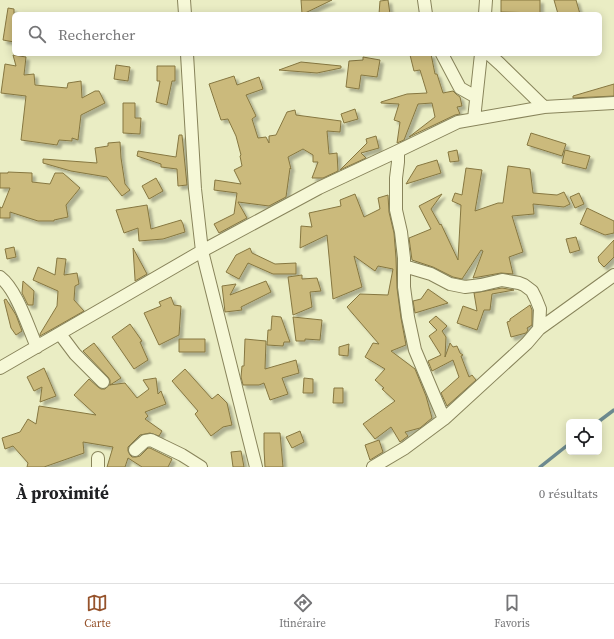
<!DOCTYPE html>
<html lang="fr">
<head>
<meta charset="utf-8">
<style>
  :root { --surface:#fff; --page:#f2f2f2; --text:#202124; --muted:#757577; --line:#e0e0e0; --accent:#96532c }
  body { margin:0; font-family:"Source Serif 4",serif; background:var(--page); color:var(--text) }
  .controls { position:absolute; right:12px; bottom:12px; display:grid; overflow:hidden; border-radius:6px; box-shadow:0 2px 10px #0003 }
  .controls button { width:36px; height:36px; display:grid; place-items:center; padding:0; border:0; border-bottom:1px solid var(--line); background:var(--surface); color:var(--text); font:20px sans-serif }
  .list { margin:0; padding:0; list-style:none }
  h2 { display:flex; justify-content:space-between; align-items:center; height:52px; margin:0; padding:0 16px; font-size:17px }
  h2 small { font-size:13px; font-weight:400; color:var(--muted) }
  .icon { flex:none; width:22px; height:22px; fill:none; stroke:currentColor; stroke-width:2; stroke-linecap:round; stroke-linejoin:round }
  .map { position:relative; flex:none; width:614px; height:467px; overflow:hidden }
  .search { position:absolute; background:var(--surface); box-shadow:0 2px 10px #0003; left:12px; right:12px; top:12px; height:44px; display:flex; align-items:center; gap:10px; box-sizing:border-box; padding:0 14px; border-radius:6px; color:var(--muted); font-size:15px }
  .sheet { height:116px; background:var(--surface) }
  nav { display:flex; justify-content:space-around; align-items:center; box-sizing:border-box; height:56px; border-top:1px solid var(--line); background:var(--surface); font-size:11px; color:var(--muted) }
  nav a { display:grid; justify-items:center; gap:2px }
  nav .on { color:var(--accent) }
  .map>svg:first-child { display:block }
  .lines { fill:none; stroke-linecap:round; stroke-linejoin:round }
  .stream { stroke:#6d8a8f; stroke-width:3.5 }
  .building { fill:#cbba7b; stroke:#867741; filter:url(#shadow) }
  .minor-casing { stroke:#88845b; stroke-width:14 }
  .minor { stroke:#f6f8d7; stroke-width:12 }
</style>
</head>
<body>
<div class="map">
<svg width="614" height="467" viewBox="0 0 614 467">
  <defs>
    <filter id="shadow"><feDropShadow dx="3.5" dy="3.5" stdDeviation="1" flood-color="#0004"/></filter>
  </defs>
  <rect width="100%" height="100%" fill="#eaedc4"/>
  <g class="lines">
    <path class="stream" d="M598,422L614,410
      M540,467L569,444"/>
  </g>
  <path class="building" d="M301,0H332L303,14H302Z
    M388,0L390,14H379L380,1Z
    M501,0H540V13L501,12Z
    M554,0H576L580,14H558Z
    M8,8L14,9V42L3,40Z
    M417,54H431L435,74H437L443,93L453,91L456,94L460,97L462,106L457,107L460,114L455,115L409,137L435,117L432,103L418,104L404,140L397,143L400,122L394,120L399,104L381,103V102L407,94L427,93L420,70L414,71L410,55Z
    M13,55L26,57L24,75L34,74L35,85L67,88L68,83L81,81L82,98L95,91H99L105,103L81,115L78,140L72,138V141L59,140L57,145L21,140L26,96L1,93L5,64L16,66Z
    M363,57L380,60L377,77L361,75L359,89L346,87L349,61L363,60Z
    M301,62L341,66V68L317,73L279,70Z
    M116,65L130,67L128,81L114,79Z
    M157,66H175V81H172L167,105L156,102L160,81H157Z
    M234,76L237,85L259,77L263,89L246,95L256,116L252,119L258,138L266,137L269,143V136L276,135L287,112L295,110L296,115L341,121L340,132L327,131L329,154L337,153L338,171L323,178H312L318,162H313V155L303,149L288,157L291,169L290,168L286,197L269,206L238,202L247,218L219,233L214,224L234,214L237,193L214,190L215,180L241,184L234,170L242,166L240,156L241,155L236,136L228,119L221,120L209,84Z
    M614,84V96L573,98V96Z
    M123,103H135V118H141L140,134L123,133Z
    M355,109L358,119L344,123L341,114Z
    M531,133L566,144L562,156L527,145Z
    M179,135H182L187,185L178,186L177,169L161,167V164L137,156L138,151L176,157Z
    M376,136L379,148L361,153L366,158L340,170L367,143L366,139Z
    M120,142L121,158L125,184L130,190L122,196L107,177L71,171L43,163V159L97,163L95,148L108,146V143Z
    M457,150L459,161L450,162L448,152Z
    M565,150L590,156L586,169L562,163Z
    M437,160L441,173L406,184L417,166Z
    M508,166L530,169L533,193L557,195L564,192L570,204L564,207L533,204L534,214L512,216L523,252L509,257L513,274L501,273L473,278L483,251L481,250L462,279L453,277L433,267L412,260L409,238L431,229L419,206L442,194L431,209L440,225L441,224L458,260L461,205L452,201L455,193L462,195L466,168L482,170L475,211L498,203H503Z
    M8,172L32,173V182L50,184L55,173H63L80,188L66,205L68,217L54,220V221H38L10,212V218H0V207L2,208L10,188H0V173H8Z
    M156,178L163,191L149,199L142,186Z
    M579,193L584,204L575,208L570,197Z
    M355,194L364,217L380,209L378,198L388,195L389,212L394,233L396,258L397,288L401,318L406,345L391,351L415,369L426,396L432,418L420,428L405,432L408,436L400,442L391,427L375,439L363,424L395,401L382,389L384,388L375,380L385,369L365,357L373,343L379,344L347,307L360,294L388,295L393,269L378,266L375,271L354,256L362,287L333,299L327,235L300,248L301,226L312,227L309,213L341,206L340,200Z
    M147,205L151,229L181,220L183,224L185,232L163,239L139,241L138,228L124,233L116,210Z
    M587,208L614,221V233L605,235L580,224Z
    M576,237L580,250L570,253L566,239Z
    M614,240V257L604,267L599,262L598,257Z
    M14,247L16,257L7,259L5,249Z
    M133,248L147,274L135,281V279Z
    M250,248L252,253L275,264L296,263V274H273L248,263L239,279L226,272L236,255Z
    M57,258L66,259L64,275L77,273L79,284L75,286L74,300L84,311L40,336V334L57,306L58,291L33,280L38,267L55,275Z
    M302,275V279L317,278L321,291L310,292L312,307L293,315L288,277Z
    M23,281L34,291L33,305H28L22,293Z
    M266,281L271,292L241,307L242,310L225,312L222,286L236,284L230,295Z
    M502,288L514,290L492,294L490,310H484L477,330L457,323L463,306L477,311L474,293Z
    M428,289L448,303L415,313L413,301L421,299Z
    M171,297L174,305L181,306L179,335L159,345L144,313L161,306L159,302Z
    M6,299L16,315L22,331L16,335L11,328L4,300Z
    M530,305L532,310V325L527,328L528,330L526,333L511,337L507,322L510,321V319Z
    M272,316L281,317L290,342H284L283,346L267,345L268,330H271Z
    M436,316L447,326L442,331L446,337L445,357L450,343L453,347L457,346L460,353L463,355L461,356L469,377L472,375L476,380L447,406L441,393L459,377L453,360L432,371L428,361L441,355L429,336L437,330L429,322Z
    M293,317L322,320L320,340L305,339V341H296Z
    M130,324L142,341L140,342L148,360L134,369L112,337Z
    M179,339H205V352H179Z
    M245,339L266,341L265,369L296,360L299,373L282,378L288,394L270,400L264,383L259,385H243L241,377L242,366H244Z
    M94,343L121,378L110,385V380L108,377L83,351Z
    M349,344L348,356L339,355V347Z
    M44,368L56,396L40,402L42,387L34,391L27,377Z
    M185,369L212,399L218,394L227,403L232,425L223,427L211,436L195,414L198,411L172,381Z
    M156,378L158,394L161,391L166,404L145,412L148,416L145,419L162,431L159,436L150,433L140,435L128,447V451L130,455L132,457H136L140,456L148,448H150L172,459L168,467H142L128,458L125,467H107L113,447L83,442L84,453L44,467H27L28,463L13,446L5,449L2,438L20,432L28,419L36,424L39,406L96,415L74,395L89,379L98,387L101,389H105L109,385L125,383L137,398L149,389L143,380Z
    M304,378L313,379V393H303Z
    M334,388H343V403H333Z
    M300,431L304,442L292,448L286,437Z
    M264,433H280L283,467H265L264,449Z
    M379,440L383,452L370,460L365,445Z
    M241,451L244,467H233L231,452Z"/>
  <g class="lines">
    <g class="minor-casing">
      <path id="minor" d="M184,0L185,14
        M424,0L426,14
        M485,14L486,0
        M187,54L195,189L202,251L256,467
        M442,54L460,88L476,97
        M489,54L500,64L544,107
        M474,119L481,54
        M398,151V162L396,178V210L401,232L404,258V287L408,317L415,350L444,419
        M0,277C17,290 28,327 37,347
        M539,329L614,275
        M60,334L75,354L103,382
        M0,368L202,251L319,188L398,151L458,122L544,107L614,103
        M135,450L145,441L151,440L182,455L201,467
        M98,467V458
        M373,467L405,448L444,419L527,343L539,329L540,309L536,299L532,291L524,285L519,283L502,280L481,285L465,287L450,284L431,274L404,266"/>
    </g>
    <use href="#minor" class="minor"/>
  </g>
</svg>
<div class="controls">
<button><svg class="icon" aria-label="locate" viewBox="0 0 24 24"><circle cx="12" cy="12" r="6"/><path d="M12 2v4M12 18v4M2 12h4M18 12h4"/></svg></button>
</div>
<div class="search"><svg class="icon" aria-label="search" viewBox="0 0 24 24"><circle cx="10" cy="10" r="6"/><path d="M15 15l6 6"/></svg>Rechercher</div>
</div>
<section class="sheet">
<h2>À proximité<small>0 résultats</small></h2>
<ul class="list">
</ul>
</section>
<nav>
<a class="on"><svg class="icon" aria-label="map" viewBox="0 0 24 24"><path d="M3 6l6-2 6 2 6-2v14l-6 2-6-2-6 2zM9 4v14M15 6v14"/></svg>Carte</a>
<a><svg class="icon" aria-label="directions" viewBox="0 0 24 24"><path d="M12 3l9 9-9 9-9-9zM9 14v-3h6M13 9l2 2-2 2"/></svg>Itinéraire</a>
<a><svg class="icon" aria-label="saved" viewBox="0 0 24 24"><path d="M7 4h10v16l-5-4-5 4z"/></svg>Favoris</a>
</nav>
</body>
</html>
